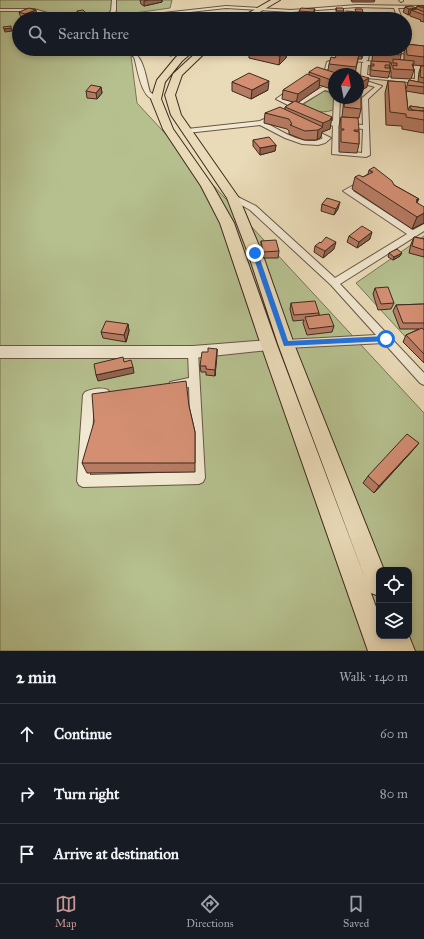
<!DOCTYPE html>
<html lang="en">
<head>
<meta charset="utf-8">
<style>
  :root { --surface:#171b24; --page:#20242c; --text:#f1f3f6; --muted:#9ea1a6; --line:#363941; --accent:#c59692 }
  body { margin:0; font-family:"IM FELL Great Primer",serif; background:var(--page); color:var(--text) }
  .controls { position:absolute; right:12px; bottom:12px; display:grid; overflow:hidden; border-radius:8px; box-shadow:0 2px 6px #0003 }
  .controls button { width:36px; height:36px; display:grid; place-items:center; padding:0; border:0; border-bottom:1px solid var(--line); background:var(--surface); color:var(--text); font:20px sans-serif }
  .compass { position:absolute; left:328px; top:68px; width:36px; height:36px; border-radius:50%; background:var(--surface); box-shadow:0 2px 6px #0003; rotate:10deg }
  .stop { position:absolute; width:12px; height:12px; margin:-9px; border:3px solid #1a73e8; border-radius:50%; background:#fff }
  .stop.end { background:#1a73e8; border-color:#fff; box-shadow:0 1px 4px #0008 }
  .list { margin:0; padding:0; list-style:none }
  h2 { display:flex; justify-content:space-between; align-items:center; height:52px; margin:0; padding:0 16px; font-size:17px }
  h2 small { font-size:13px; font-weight:400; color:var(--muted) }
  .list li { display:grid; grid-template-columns:26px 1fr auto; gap:12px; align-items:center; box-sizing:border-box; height:60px; padding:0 16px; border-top:1px solid var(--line) }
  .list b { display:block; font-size:15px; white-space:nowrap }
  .list em { font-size:13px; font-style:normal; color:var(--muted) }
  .icon { flex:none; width:22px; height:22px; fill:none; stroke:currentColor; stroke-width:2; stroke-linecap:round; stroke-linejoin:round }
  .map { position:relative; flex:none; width:424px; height:651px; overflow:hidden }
  .search { position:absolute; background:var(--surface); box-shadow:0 2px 6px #0003; left:12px; right:12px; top:12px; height:44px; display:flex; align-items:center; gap:10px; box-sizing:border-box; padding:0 14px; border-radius:22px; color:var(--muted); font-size:15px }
  .sheet { height:232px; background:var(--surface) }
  nav { display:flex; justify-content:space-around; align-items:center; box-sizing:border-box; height:56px; border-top:1px solid var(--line); background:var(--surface); font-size:11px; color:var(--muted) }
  nav a { display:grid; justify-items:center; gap:2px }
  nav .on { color:var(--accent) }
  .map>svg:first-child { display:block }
  .green { fill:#b6c08f; stroke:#797456; fill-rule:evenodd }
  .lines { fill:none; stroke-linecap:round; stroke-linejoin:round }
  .minor-casing { stroke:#685644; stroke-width:2 }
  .tertiary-casing { stroke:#685644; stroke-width:2 }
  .primary-casing { stroke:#3c291e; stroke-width:2 }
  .minor { fill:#f1e8d1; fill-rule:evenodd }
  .tertiary { fill:#f1e8d1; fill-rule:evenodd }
  .primary { fill:#eadbb8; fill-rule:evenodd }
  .wall { fill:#b67b63; stroke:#3c291e }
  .shaded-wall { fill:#946450; stroke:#3c291e }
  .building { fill:#d48f73; stroke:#3c291e }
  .route { fill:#1a73e8 }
</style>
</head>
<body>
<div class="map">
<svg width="424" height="651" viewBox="0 0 424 651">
  <rect width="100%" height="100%" fill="#eadbb8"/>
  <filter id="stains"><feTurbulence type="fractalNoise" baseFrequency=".005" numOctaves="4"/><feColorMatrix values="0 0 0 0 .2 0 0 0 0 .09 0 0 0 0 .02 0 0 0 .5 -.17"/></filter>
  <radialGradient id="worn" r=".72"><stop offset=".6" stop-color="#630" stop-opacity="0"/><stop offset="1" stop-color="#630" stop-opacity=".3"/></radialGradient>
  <path class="green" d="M0,0H172L170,8L92,19H19V49H118L131,56L137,103L424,413V651H0ZM379,570H409V636H379Z
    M324,91L329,92L334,96L333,110C322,114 312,111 304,104Z
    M424,236V357L356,283Z"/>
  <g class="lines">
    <g class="minor-casing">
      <path id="minor" d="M112,0H116V11L108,19H103L111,11Z
        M399,0H403V1L401,2Z
        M357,5L424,6V8H398L402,19H398L394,8L357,7L291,12L226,8L126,19H110L226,6L291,10Z
        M0,9H34L67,19H60L34,11H0Z
        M340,16L359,18L361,19H339Z
        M405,35L408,37L409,47L406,51H424V55L400,53L401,49H405Z
        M123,49C144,49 145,76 150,92L158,98V100C141,102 138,69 134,57Z
        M364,49H370L368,60L366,61L424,66V70L421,69V81L418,83L367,78L363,80L382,86L368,99L370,155L366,157L332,154L333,126L316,117L319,115L333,121L334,98H340L339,123L363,125L362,98L375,87L358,82V75L361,76L362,63L364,62L343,60L333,63L330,72L336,73L337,74H334V76L324,73L327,62L343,56L363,58ZM368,65L415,69V79L367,75ZM339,126L363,129L362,153L339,150Z
        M324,86L334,89V93L325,90L300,105L305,108V110L295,108L289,109L288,108L290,106L276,99L293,87L295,88V90L284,99L294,103Z
        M277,113L280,115L279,116L266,123C282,131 306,148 323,138L307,130L306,129L309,127L331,138L325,143L318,145L302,144L285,138L260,125L187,133L184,131L187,129L260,121Z
        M361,181H364L368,183L353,191L413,230L424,224V231L340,284L424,373V385L420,383L384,343L286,348L282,347L281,344L282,341L286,340L376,335L331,285L250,210L229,198L233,196H236L256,206L335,278L407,234L343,191Z
        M193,348L197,349L198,352L205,478L203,482L199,484L83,487L79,485L77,481L83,395L85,392C92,389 101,387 108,390L110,393L108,396L94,399L90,475L192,472L189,387L174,390L170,388L169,385L170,382L189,378L188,352L189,349Z"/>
    </g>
    <g class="tertiary-casing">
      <path id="tertiary" d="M269,340L274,341L276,345L274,349L269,350L193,358H0V346H193Z"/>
    </g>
    <g class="primary-casing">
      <path id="primary" d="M271,0H280L248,19H238Z
        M187,49H196L182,61L165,82L161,99L173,129L213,186L234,223L277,345L366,581L278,344L248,253L227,198L171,115L165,95L173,74L200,49H209L182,75L175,95L181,115L239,198L262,253L294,344L384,570H379V596L371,593L368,585L379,615V636H409L415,651H368L261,345L220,223L201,186L163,129L151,99L157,80L176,57Z"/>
    </g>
    <use href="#minor" class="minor"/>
    <use href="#tertiary" class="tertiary"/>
    <use href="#primary" class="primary"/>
  </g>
  <path class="wall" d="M140,0H162V2L144,6L141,4Z
    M351,0H375L374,2H352Z
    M417,6H424V22L420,21L421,20L410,16V14L408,15L403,12L405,7L416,8L415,9H416Z
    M336,8L344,11L343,14H337L336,11Z
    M315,9L313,18L299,16V11Z
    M77,11L88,19H80L78,16Z
    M19,12L37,15L28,19H25L21,18Z
    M406,44L424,46V66L414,65L413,66L414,70L411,79L391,78V72L390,68L392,63H390L389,68L390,72L388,78L370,76V67L372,61L373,49H401V55L400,60H404V53Z
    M143,49H180V50L171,56L143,50Z
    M249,50H287L286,58L279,65L249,58Z
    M338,52L362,56V59H358L355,74H334V90L319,85V88L298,102L330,126V129L322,132L321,137L317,140H304L289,134V131L287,129L264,123L265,113L285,109V107L293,102L282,99L283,90L309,75V72L328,70L329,64L335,58Z
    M421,66H424V94L406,91L408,110L410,106L424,108V133L402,129V126L386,125L385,93L388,81L406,89L409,80L418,82L419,72Z
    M358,75L367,87L358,92L361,109L359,118L342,117L344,98H358Z
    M232,82L268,90L251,99L232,91Z
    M101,87L102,93L97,99L87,98L86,91Z
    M341,117L359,130V144L357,153L339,152V126Z
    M253,140L276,145L275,151L260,155L253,146Z
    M369,170L394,185L419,199L417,203L424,223L412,229L352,189L355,177H363L368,174Z
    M322,204L338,209L334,215L321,211Z
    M349,236L370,239L357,248L347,242Z
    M414,237L424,239V257L409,253L411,244Z
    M261,241L279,251L278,258H263L261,247Z
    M321,243L334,249L323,258L314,252L315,246Z
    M389,253L400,256L393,260L388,257Z
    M375,288L394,303L391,309L378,310L373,294Z
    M291,303L319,313V315L334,326L332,332L307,335L303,323L304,320L293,321L290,309Z
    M424,304V363L403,342L406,335L419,329H400L393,311L396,305Z
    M128,324L129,331L126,342L103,338L101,332Z
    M217,349L215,376L206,375V372H201L200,366L208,352Z
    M189,406L195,432V472L87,473L82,463Z
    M413,450L374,493L363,483L368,476Z"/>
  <path class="shaded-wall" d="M148,0H162V2L144,6V1Z
    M416,8L415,11L411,10L410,14L408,15L409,9Z
    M36,10L37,15L27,19L25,14Z
    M87,14L88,19H81L80,15Z
    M11,28L12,31L5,32L4,29Z
    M171,49H180V50L171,56Z
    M287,50L286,58L279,65L280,56Z
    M369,78L367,87L358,92V84Z
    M320,79L319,88L296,104L298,94Z
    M269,81L268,90L251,99L252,90Z
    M101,87L102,93L97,99L96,93Z
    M332,117L330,129L322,132L321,137L317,140L318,130L322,127L323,123Z
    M276,145L275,151L260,155V148Z
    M340,202L338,209L334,215L336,209Z
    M424,213V223L412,229L417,217Z
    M372,232L370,239L357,248L359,242Z
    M336,242L334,249L323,258L325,251Z
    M402,253L400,256L393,260L394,257Z
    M128,324L129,331L126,342L124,335Z
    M217,349V355L215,376V370Z
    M133,367L134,373L98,381L96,375Z
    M419,443L413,450L374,493L379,486Z"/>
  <path class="building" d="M411,6L416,8L409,9L405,7Z
    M417,6H424V8Z
    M29,8L36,10L25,14L19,12Z
    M301,8L315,9L313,12L299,11Z
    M336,8H343L344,11H337Z
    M355,9H362L363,12H356Z
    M417,9L424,12V15L411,10Z
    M83,10L87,14L80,15L77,11Z
    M346,11L368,13V19H344Z
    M107,16L108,19H96V17Z
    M378,16L399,19H378Z
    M11,26V28L4,29L3,27Z
    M406,44L424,46V57L407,55Z
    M250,49H283L287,50L280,56L249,50Z
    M374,49H401V55L374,53Z
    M338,52L359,54L356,67L329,64L331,57L335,58Z
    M355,52H362V56H358L359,54L353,53Z
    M393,59L414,61V64H412L414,70L393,69V65L397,66V63H393Z
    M371,61L390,62V65H385V68H390V72L371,70V66H374V64H371Z
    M421,66H424V78L420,77Z
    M317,67L339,74H334V81L309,72Z
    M249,73L269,81L252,90L232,82Z
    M307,74L320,79L298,94L283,90Z
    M358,75L369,78L358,84Z
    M409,80L424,83V87L407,85Z
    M388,81L405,82L408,110L424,111V120L406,117V114L390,112Z
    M91,85L101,87L96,93L86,91Z
    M358,92H361V109L344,107L345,98H358Z
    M295,101L332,117L330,119H332L323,123L285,107Z
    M410,106L424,108V111L412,110V109L410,108Z
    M280,107L323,127L318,130L305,131L290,125L292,124L289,119L265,113Z
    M341,117L358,118L359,130H354V131L359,132V144L341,142V130H344V129H341Z
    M269,137L276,145L260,148L253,140Z
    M374,167L392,181L394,185L419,199L416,200L418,201L416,202L424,207V213L417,217L355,177L359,175L363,177L373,172L369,170Z
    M327,198L340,202L336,209L322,204Z
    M362,226L372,232L359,242L349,236Z
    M326,237L336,242L325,251L315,246L320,242L321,243Z
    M414,237L424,239V250L412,246Z
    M276,240L279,251L263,252L261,241Z
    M397,249L402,253L394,257L389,253Z
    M388,287L394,303L381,304L375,288Z
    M315,301L319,313L294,315L291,303Z
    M424,304V323H403L396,305Z
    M329,314L334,326L309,329L305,317Z
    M106,321L128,324L124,335L101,332Z
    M422,328L424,330V354L406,335Z
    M208,348L217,349L215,370L206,369V366H200L202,352H208Z
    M123,357L124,362L131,360L133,367L96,375L94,364Z
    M186,381L189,406L195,432V463H82L94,422L92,394Z
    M407,434L419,443L379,486L368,476Z"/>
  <path class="route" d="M253,251L258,253L288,341L386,336L388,337V341L284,346L252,253Z"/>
  <rect width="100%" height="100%" filter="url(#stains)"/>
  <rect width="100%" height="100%" fill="url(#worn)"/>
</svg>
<div class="controls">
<button><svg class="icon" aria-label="locate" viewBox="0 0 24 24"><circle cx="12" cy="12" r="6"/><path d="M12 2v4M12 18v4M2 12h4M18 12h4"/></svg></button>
<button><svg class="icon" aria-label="layers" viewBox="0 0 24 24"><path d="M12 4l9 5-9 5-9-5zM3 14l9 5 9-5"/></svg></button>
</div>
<svg class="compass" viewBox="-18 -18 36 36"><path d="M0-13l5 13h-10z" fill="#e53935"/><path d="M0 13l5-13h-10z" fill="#9ea1a6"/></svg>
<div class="stop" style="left:386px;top:339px"></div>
<div class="stop end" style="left:255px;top:253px"></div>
<div class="search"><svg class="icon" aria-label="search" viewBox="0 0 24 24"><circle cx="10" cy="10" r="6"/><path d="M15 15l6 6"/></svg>Search here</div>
</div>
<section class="sheet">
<h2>2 min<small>Walk · 140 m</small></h2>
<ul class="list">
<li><svg class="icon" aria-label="ahead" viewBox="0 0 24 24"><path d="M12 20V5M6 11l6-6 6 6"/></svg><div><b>Continue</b></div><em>60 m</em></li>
<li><svg class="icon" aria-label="right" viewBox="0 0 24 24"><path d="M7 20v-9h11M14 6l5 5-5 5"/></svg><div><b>Turn right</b></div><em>80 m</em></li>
<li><svg class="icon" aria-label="arrive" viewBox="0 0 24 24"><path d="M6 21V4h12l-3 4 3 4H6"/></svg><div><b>Arrive at destination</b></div></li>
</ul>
</section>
<nav>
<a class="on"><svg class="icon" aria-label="map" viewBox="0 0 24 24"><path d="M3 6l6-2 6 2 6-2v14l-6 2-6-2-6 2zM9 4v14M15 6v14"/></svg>Map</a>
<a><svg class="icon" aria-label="directions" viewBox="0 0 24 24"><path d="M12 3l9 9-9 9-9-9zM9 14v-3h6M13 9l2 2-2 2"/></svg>Directions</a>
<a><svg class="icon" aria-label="saved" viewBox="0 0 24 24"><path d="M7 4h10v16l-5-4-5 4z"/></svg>Saved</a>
</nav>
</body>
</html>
